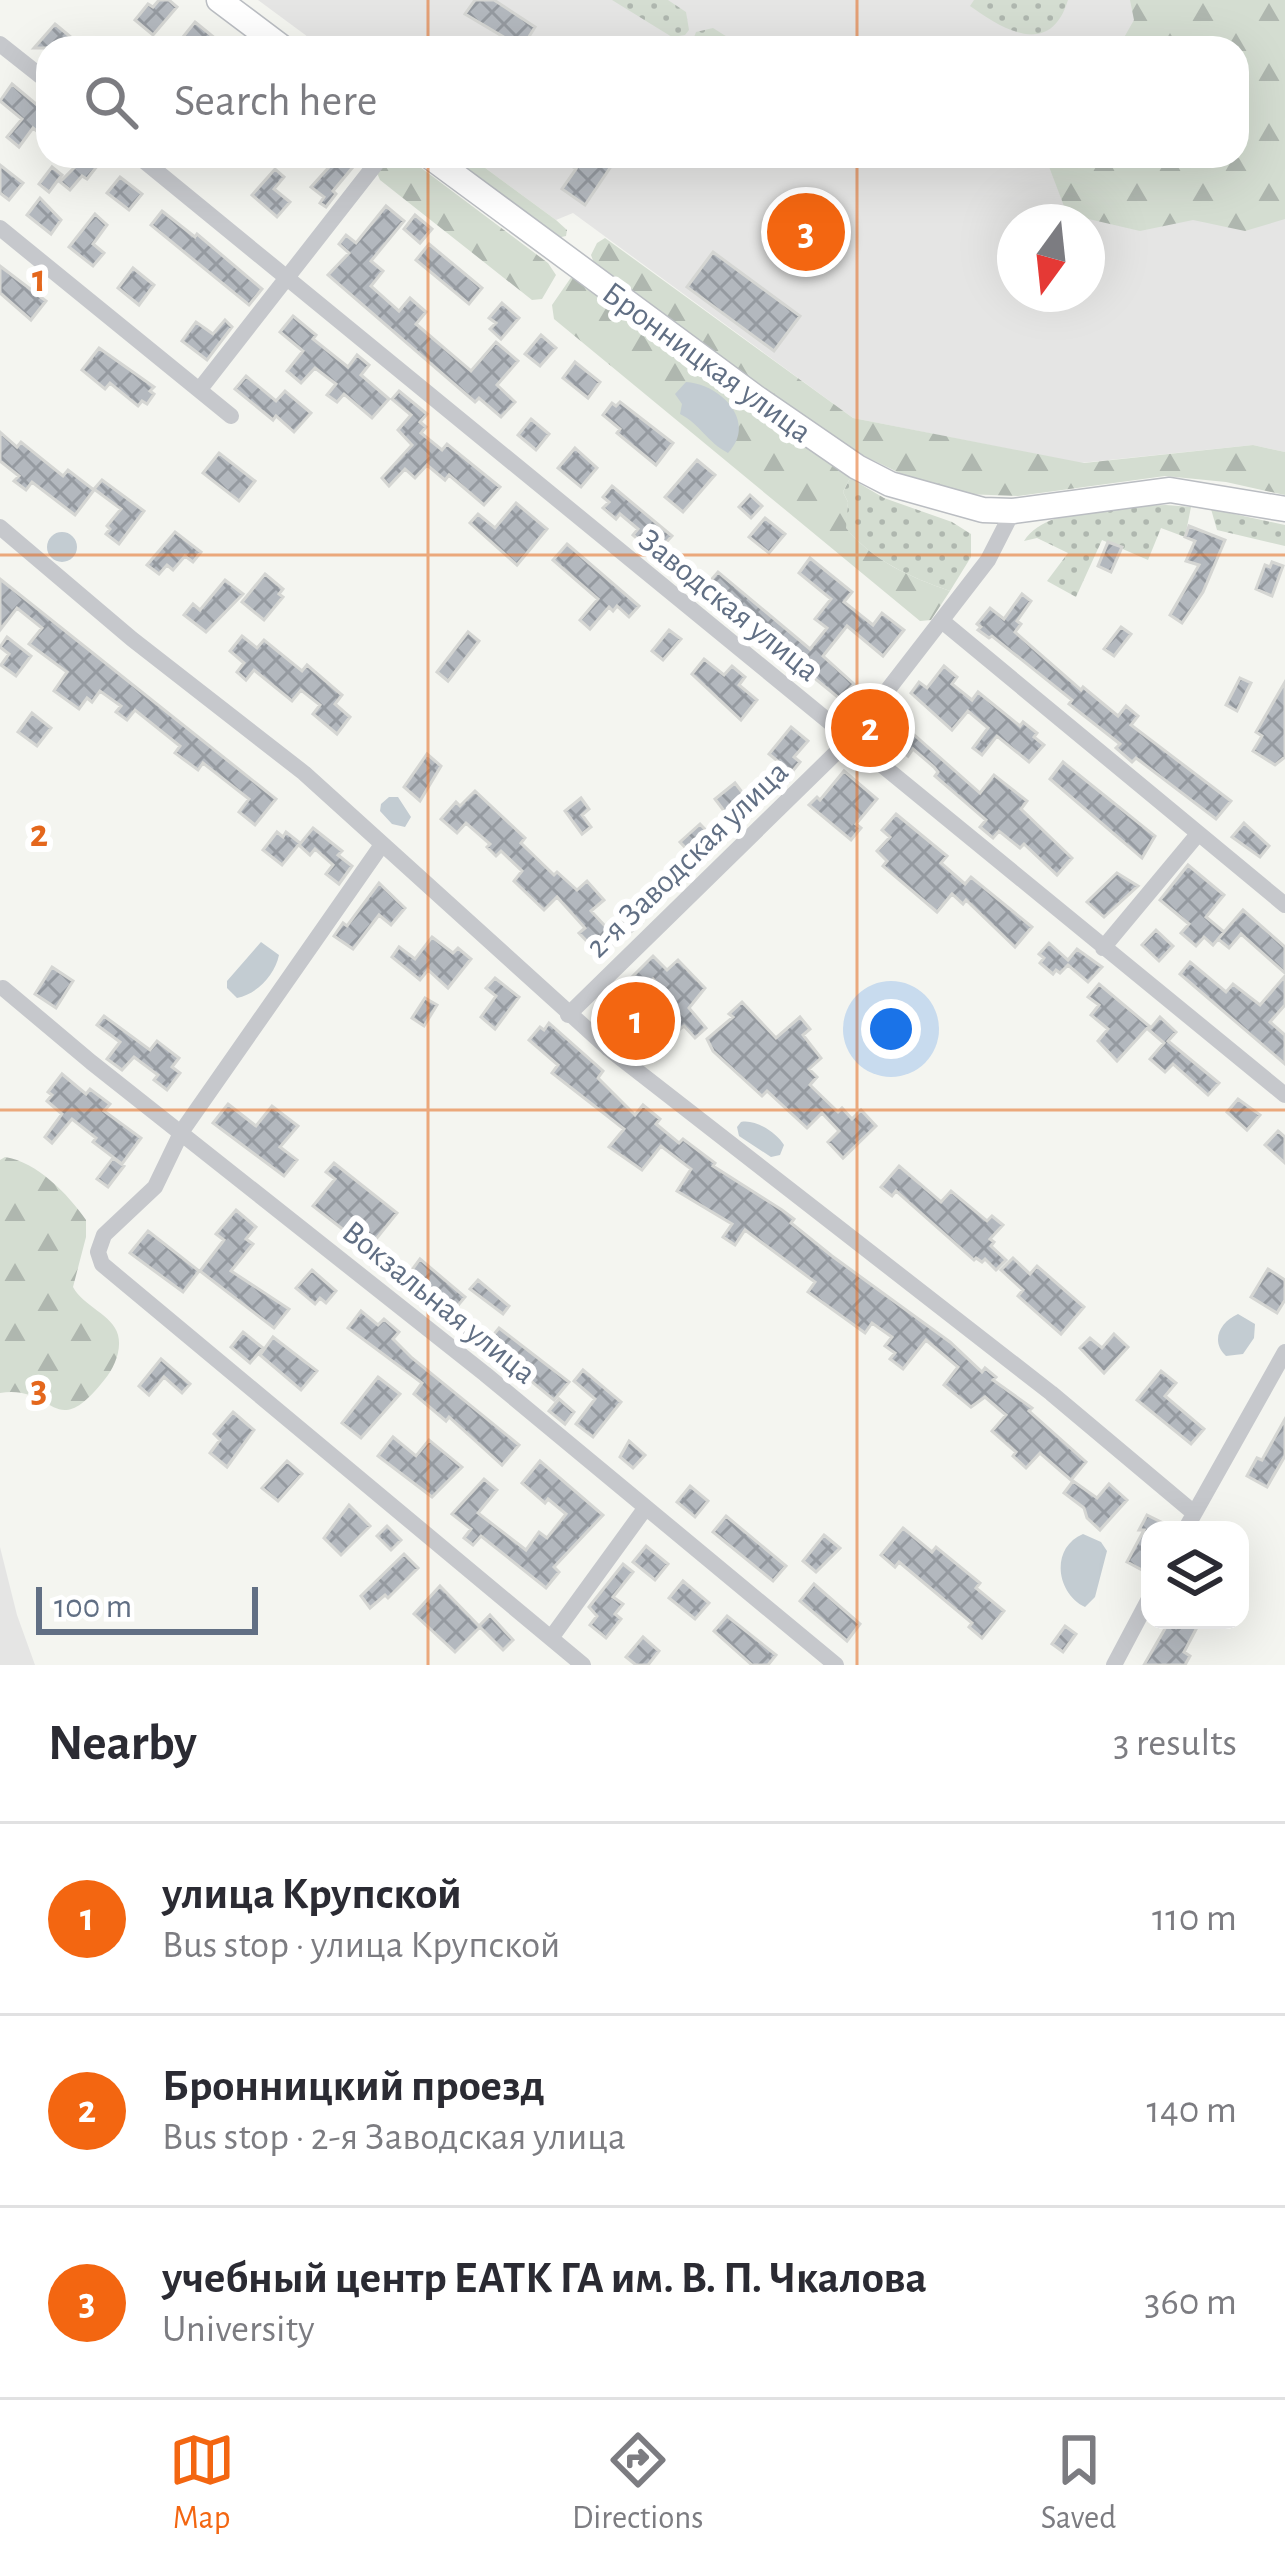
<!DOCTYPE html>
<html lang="en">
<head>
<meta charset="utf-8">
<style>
  :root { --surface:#fff; --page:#f7f7f7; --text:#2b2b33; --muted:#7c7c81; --line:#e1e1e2; --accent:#f36611 }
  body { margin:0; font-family:"Alegreya Sans",sans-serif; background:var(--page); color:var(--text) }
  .controls { position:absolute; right:36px; bottom:36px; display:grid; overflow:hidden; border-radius:24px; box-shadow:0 12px 48px #0002 }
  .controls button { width:108px; height:108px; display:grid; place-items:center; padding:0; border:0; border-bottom:3px solid var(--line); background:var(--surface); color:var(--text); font:60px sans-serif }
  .compass { position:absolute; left:997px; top:204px; width:108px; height:108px; border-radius:50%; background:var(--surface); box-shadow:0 12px 48px #0002; rotate:195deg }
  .scale { position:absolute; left:36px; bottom:30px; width:222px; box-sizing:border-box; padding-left:12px; border:6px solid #616f84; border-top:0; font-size:33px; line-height:42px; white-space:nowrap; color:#616f84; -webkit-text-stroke:9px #fff; paint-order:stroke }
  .you { position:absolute; left:891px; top:1029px; width:42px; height:42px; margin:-30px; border:9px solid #fff; border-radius:50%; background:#1a73e8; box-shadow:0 0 0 18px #1a73e833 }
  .badge { display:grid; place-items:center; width:78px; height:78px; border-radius:50%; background:var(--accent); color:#fff; font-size:39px; font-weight:700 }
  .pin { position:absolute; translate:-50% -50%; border:6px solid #fff; box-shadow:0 3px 12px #0006 }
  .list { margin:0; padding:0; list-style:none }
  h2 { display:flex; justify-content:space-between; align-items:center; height:156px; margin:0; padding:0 48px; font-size:51px }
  h2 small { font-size:39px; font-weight:400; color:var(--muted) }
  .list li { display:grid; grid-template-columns:78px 1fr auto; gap:36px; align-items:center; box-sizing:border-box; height:192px; padding:0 48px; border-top:3px solid var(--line) }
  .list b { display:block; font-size:45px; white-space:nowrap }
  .list p { margin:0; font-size:39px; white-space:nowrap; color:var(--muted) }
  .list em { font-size:39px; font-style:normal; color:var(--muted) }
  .icon { flex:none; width:66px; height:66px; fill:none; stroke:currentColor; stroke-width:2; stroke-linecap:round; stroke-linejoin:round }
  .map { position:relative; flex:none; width:1285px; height:1665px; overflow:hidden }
  .search { position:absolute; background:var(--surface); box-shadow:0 12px 48px #0002; left:36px; right:36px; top:36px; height:132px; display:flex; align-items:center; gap:30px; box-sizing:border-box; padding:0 42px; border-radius:36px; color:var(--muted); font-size:45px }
  .sheet { height:732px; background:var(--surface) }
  nav { display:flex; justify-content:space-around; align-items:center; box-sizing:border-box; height:168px; border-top:3px solid var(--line); background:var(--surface); font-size:33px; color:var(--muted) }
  nav a { display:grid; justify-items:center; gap:6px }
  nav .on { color:var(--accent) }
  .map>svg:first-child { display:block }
  .built { fill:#e5e5e4; fill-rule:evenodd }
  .grass { fill:url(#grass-dots) }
  .forest { fill:url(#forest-firs) }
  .water { fill:#c3ccd2 }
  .building { fill:url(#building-cross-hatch); stroke:#d5d6d3; stroke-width:3 }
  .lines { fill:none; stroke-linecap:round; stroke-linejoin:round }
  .secondary-casing { stroke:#babdc2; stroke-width:27 }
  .minor { stroke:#c6c8cc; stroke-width:16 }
  .secondary { stroke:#fff; stroke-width:24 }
  .grid { fill:none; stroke:#e4671c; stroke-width:3; stroke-opacity:0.55 }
  .labels { text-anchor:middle; stroke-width:12; stroke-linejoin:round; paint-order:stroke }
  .street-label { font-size:33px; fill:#616f84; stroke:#fff }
  .grid-label { font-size:39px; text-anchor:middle; font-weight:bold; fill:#e4671c; stroke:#fff; stroke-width:12; stroke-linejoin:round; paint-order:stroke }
</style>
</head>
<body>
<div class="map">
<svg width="1285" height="1665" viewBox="0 0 1285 1665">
  <defs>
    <pattern id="grass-dots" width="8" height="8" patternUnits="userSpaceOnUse" patternTransform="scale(3)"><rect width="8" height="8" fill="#d4ddd1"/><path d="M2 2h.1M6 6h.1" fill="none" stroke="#afb7af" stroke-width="1.8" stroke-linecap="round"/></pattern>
    <pattern id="forest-firs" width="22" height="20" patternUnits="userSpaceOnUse" patternTransform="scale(3)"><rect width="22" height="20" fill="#d4ddd1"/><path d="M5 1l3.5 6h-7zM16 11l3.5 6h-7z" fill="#afb7af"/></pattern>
    <pattern id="building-cross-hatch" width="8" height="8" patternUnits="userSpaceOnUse" patternTransform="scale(3)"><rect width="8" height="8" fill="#b3b8be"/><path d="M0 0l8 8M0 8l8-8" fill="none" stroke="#959aa0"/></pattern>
  </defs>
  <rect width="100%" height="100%" fill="#f4f5f0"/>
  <path class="built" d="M258,0H1285V452L1253,445L1080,463L853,418L573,213L556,220L469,156H1237V48H323ZM1015,222H1087V294H1015Z
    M0,1547L17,1615L35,1665H0Z"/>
  <path class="grass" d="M612,0H668L686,12L689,30L685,35L672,37Z
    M974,0H1068C1050,59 1002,29 970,6Z
    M713,28L745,48H690L696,32Z
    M850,478L884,498L952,522L971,534V557L950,591C910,577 873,561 845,527L848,502L843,492Z
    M1166,505L1191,507L1185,537L1161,528L1148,560L1102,540L1076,597L1047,581L1068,553L1037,538L1024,541C1045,506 1128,506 1166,505Z
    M1211,509L1285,525V546L1217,530Z"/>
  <path class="forest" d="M1130,0H1285V219L1245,231L1193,220L1140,231L1067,214L1048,164L1056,156H1237V48H1118L1134,20Z
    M389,156L408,158L548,263L556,275L542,299L532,300L380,180L377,173Z
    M443,156H469L556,220L567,230L566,236L557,238Z
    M605,238L853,418L1084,463L1253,445L1285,452V495L1226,482L1165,476L1018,496L964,494L916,481L850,449L595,266L591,255L597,243Z
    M572,276L850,478L843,492L848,502L846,528C873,561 910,577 950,591L931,620L920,621L554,319L552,305Z
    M5,1157C37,1162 68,1194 86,1220V1237L73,1287C83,1306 113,1315 118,1335C122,1350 114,1368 105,1379C53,1445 56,1384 0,1393V1160Z"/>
  <path class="water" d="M686,382C720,384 758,421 728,453C707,442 700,424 680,414L682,404L675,394Z
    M47 547a15 15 0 1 1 30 0a15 15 0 1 1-30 0Z
    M389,797H398L411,817L405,827L392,824L380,811L381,804Z
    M261,942L279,955C275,975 257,994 237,998L227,988V981Z
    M741,1122C756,1119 777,1133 784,1145L780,1155L771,1157L739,1136L737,1127Z
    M1238,1314L1255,1324L1254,1338L1243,1354L1226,1356C1210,1341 1220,1322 1238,1314Z
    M1083,1534L1101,1542L1107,1551L1095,1597L1085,1607C1056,1593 1050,1548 1083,1534Z"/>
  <path class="building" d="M159,0H169L177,7L153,35L135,20L148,4L153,7Z
    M475,0H494L535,27L522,48L465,14Z
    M195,22L227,48H174Z
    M55,24L84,48H34Z
    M12,84L48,114V140L33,128L19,147L7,137L22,119L0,101Z
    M86,156H105L87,179L82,176L70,190L60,182Z
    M339,156H352L358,161L333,191L336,194L326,207L320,203L324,197L311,187Z
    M557,156H618L585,205L562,189L576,169Z
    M0,165L23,183L9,200L0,193Z
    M52,167L62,175L49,192L39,184Z
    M275,169L284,177L274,189L290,202L277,217L252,195Z
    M120,177L142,194L129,210L107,193Z
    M40,198L61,220L51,234L27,215Z
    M386,206L404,221L371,261L383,271L371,286L399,311L410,298L426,312L416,324L471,371L496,342L518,361L497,385L515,402L501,417L479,398L475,402L328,275L349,253L339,244L346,235L356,243Z
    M162,211L195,237L197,234L262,289L249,305L151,225Z
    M95,214L107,225L93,244L104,253L93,266L69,247Z
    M415,215L432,229L420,243L404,229Z
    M429,244L482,288L469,304L416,260Z
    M713,252L800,316L774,351L687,287Z
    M0,266L46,301L31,320L0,293Z
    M133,268L154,285L139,305L118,288Z
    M502,303L519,318L501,339L490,329L496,323L489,318Z
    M293,316L316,335L313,339L348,367L357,355L369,365L361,375L389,399L372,418L344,394L337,402L327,395L336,384L315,368L301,383L287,371L303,351L280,332Z
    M225,320L232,327L207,360L182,341L196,322L213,334Z
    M541,335L556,348L540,366L525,354Z
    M99,348L154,387L150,391L154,394L147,404L142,401L138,406L110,383L105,389L82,370Z
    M575,362L600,382L588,398L563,378Z
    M246,376L276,401L285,391L311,413L294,432L276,416L273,420L235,389Z
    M399,391L427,414L420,422L426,427L421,433L442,450L447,444L500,487L484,505L449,475L445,480L427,465L415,478L405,469L389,486L382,478L412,445L398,430L411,415L392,399Z
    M620,402L673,443L656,465L617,433L620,429L603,415L612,403L616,406Z
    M531,419L549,434L536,450L518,435Z
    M0,432L17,447L21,442L63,476L68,470L94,490L75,515L32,482L26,490L14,481L19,476L0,461Z
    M575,448L597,468L581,487L558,468Z
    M219,453L255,481L239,501L203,473Z
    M697,460L715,475L683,512L665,497Z
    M102,480L144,511L119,544L106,534L110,529L107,526L121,509L94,489Z
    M612,486L672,536L661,548L652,540L647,547L633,535L638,529L620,514L616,519L603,508L609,502L603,497Z
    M750,495L762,506L751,518L739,507Z
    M516,503L547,529L517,565L470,523L478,514L495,528Z
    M765,518L785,534L769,553L749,537Z
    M1189,526L1225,540L1203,592L1182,623L1170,615L1199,565L1186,561L1195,541L1185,537Z
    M175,532L201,552L193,562L185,556L173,570L167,565L159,574L147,565Z
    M1108,542L1122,547L1111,572L1098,566Z
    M567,544L639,606L629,617L617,606L613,611L609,607L590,629L580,620L598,599L553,560Z
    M810,558L852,592L844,602L873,625L882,613L904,630L883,656L847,626L823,656L854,684L840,699L704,588L718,572L810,649L827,628L815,619L831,599L799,573Z
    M1272,562L1283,566L1272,596L1256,589L1265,565L1270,567Z
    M265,574L283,589L279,594L283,597L264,620L242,602Z
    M0,579L276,799L255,825L239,812L249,799L203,763L198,770L175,753L180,746L135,710L127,720L116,712L121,706L100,691L92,702L87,698L79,709L54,691L67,672L29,644L42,628L17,608L0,630Z
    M225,580L243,594L206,632L184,615L193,604L200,610Z
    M1022,594L1031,601L1017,621L1021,624L1015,632L1081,690L1083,687L1118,716L1126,706L1138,716L1131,725L1231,801L1216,819L1136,758L1132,762L1116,748L1120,744L1069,704L1072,700L992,636L989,638L978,630L981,627L977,624L990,608L1004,619Z
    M1121,627L1131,634L1114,656L1104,649Z
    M669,630L681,639L663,660L652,651Z
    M468,632L479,641L448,681L437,672Z
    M242,636L257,648L264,640L302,671L307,665L342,695L335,704L350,717L337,734L313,714L320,705L301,690L292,701L254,670L246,680L237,672L244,663L230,651Z
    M7,637L31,656L16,676L1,665L9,654L0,647Z
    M704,659L724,675L732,666L745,677L739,685L757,700L741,720L692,674Z
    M944,666L957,677L952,684L972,700L978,692L1020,726L1023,722L1037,733L1034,737L1044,745L1029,762L997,736L982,755L973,748L988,728L968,711L952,730L911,693L919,682L927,688Z
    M1240,678L1251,683L1237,711L1226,705Z
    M1285,682V757L1275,765L1253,751L1262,736L1256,732Z
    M32,713L51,728L37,746L18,732Z
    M903,725L980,793L994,775L1027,801L1021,809L1072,858L1057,875L1024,844L1020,848L999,831L993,838L980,827L986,820L935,776L938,772L934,767L913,749L908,756L890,741Z
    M791,727L808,741L794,757L800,762L787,778L790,780L770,799L765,794L775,783L767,777L780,763L769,754Z
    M427,754L441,766L420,801L404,787Z
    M1063,762L1155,836L1142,858L1050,779Z
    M844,771L877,799L856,824L861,828L851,840L809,805L817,797L820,800Z
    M735,783L755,809L734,824L715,799Z
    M475,791L525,838L521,843L554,875L557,872L577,890L587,881L604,900L591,911L618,940L601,956L579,933L585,928L557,897L544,910L514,881L522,871L501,851L496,856L487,847L490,844L466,823L457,833L441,819L456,802L460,806Z
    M581,798L589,809L582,815L591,827L582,834L565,811Z
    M896,814L947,856L941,863L965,884L971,877L1032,927L1015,947L966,900L963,904L952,894L937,912L883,866L887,861L877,851L890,837L882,830Z
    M1244,823L1269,846L1260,857L1232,837Z
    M700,824L718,843L698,861L680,842Z
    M313,828L342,851L338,855L352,866L339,884L326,874L333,865L315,849L310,855L299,845Z
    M277,832L283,837L286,832L300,843L282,865L263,850Z
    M1188,865L1224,895L1206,917L1224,932L1213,945L1204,937L1196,946L1181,933L1189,924L1160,900Z
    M1117,873L1138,886L1104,917L1087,902Z
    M379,883L405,908L391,925L379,915L353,949L334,936L343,923L347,926Z
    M1243,910L1285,947V973L1241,934L1229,948L1218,939Z
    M634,914L642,923L622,939L614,930Z
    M1156,930L1173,946L1159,961L1142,945Z
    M432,937L453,953L458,948L471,959L448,988L428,970L420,980L392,957L399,947L415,959Z
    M1049,943L1068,960L1077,949L1102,967L1088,982L1068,965L1060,973L1056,970L1053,974L1040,963L1044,958L1039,954Z
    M653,956L667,970L678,960L705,988L689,1008L706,1028L695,1038L684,1026L680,1029L673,1021L669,1024L658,1013L672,1000L653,979L639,993L627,982Z
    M1190,962L1226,992L1233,984L1260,1005L1285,976V1005L1270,1022L1285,1035V1064L1180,974Z
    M52,967L73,981L56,1008L35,994Z
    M495,978L519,997L495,1029L481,1017L496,996L486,988Z
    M1099,984L1149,1026L1117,1061L1098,1041L1108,1029L1091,1015L1099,1005L1088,997Z
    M425,998L437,1005L424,1026L412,1018Z
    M742,1002L776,1038L800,1017L810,1029L803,1035L821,1058L809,1069L817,1077L810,1085L838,1112L842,1108L852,1119L861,1110L876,1126L843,1158L828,1142L839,1131L822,1113L807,1128L767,1091L762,1096L713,1051L707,1039L733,1017L729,1014Z
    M104,1016L150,1050L157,1041L179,1058L172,1067L180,1073L167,1090L154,1080L158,1075L134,1057L122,1070L107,1059L120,1042L97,1025Z
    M1160,1017L1176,1032L1168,1041L1219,1083L1208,1095L1173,1064L1165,1072L1150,1059L1164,1043L1149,1030Z
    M549,1023L603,1071L598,1078L635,1115L643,1105L660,1119L656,1124L679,1143L683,1139L715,1163L713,1166L782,1210L794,1219L791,1223L832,1256L950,1342L982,1372L985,1368L996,1377L993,1380L1032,1408L1029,1411L1086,1462L1071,1480L1040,1453L1026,1468L1013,1456L1016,1452L992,1431L1006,1415L985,1397L971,1407L944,1385L958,1367L926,1340L903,1369L890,1359L895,1353L885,1346L892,1337L872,1323L865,1333L808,1292L815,1282L745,1230L735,1245L723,1237L732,1224L677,1191L691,1169L661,1146L642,1170L609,1147L624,1129L552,1073L558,1065L529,1040L540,1027L544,1030Z
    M62,1074L86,1094L90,1089L110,1104L104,1111L141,1138L122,1164L93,1142L96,1138L72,1119L52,1143L45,1137L62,1114L47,1101L52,1095L48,1092Z
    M1238,1099L1260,1115L1247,1130L1227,1112Z
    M228,1104L256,1126L272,1106L298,1126L280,1147L297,1160L284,1176L213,1123Z
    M1278,1131L1285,1137V1163L1265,1145Z
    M113,1158L124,1166L108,1187L97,1179Z
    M334,1163L397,1213L368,1249L313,1206L335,1179L326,1172Z
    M899,1166L941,1202L951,1191L987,1221L992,1216L1003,1225L990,1239L994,1242L991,1246L1006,1260L996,1270L985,1259L982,1262L976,1258L974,1260L896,1191L892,1196L881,1187Z
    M236,1210L256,1227L246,1239L253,1244L231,1271L289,1309L274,1328L200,1271L224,1240L216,1234Z
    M148,1231L199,1271L183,1292L130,1253Z
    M1013,1258L1030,1274L1037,1266L1084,1307L1061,1334L1018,1296L1023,1290L1001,1270Z
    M420,1259L465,1297L450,1315L406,1278Z
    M1268,1269L1285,1280V1300L1277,1313L1251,1297Z
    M312,1270L336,1291L326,1303L320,1298L315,1304L296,1288Z
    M478,1280L509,1306L503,1314L470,1289Z
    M361,1311L378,1325L384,1319L399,1332L393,1339L412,1358L519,1445L502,1465L449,1417L446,1421L414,1394L422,1383L348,1328Z
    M468,1322L484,1335L474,1348L457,1334Z
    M499,1328L569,1382L554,1400L486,1344Z
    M243,1332L263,1348L250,1363L231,1347Z
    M1114,1334L1128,1347L1104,1373L1080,1348L1090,1338L1102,1348Z
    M273,1337L317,1371L301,1390L260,1355Z
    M161,1359L190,1384L182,1393L164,1377L149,1395L139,1386Z
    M583,1370L621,1402L593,1437L576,1424L595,1399L574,1381Z
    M1161,1371L1176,1383L1165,1396L1204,1429L1191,1444L1137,1400Z
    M378,1377L400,1394L361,1438L342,1423Z
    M559,1399L574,1412L565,1424L549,1411Z
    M233,1412L254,1430L227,1467L210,1453L220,1440L214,1434Z
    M1285,1419V1456L1267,1487L1247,1476L1257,1458L1262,1460Z
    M393,1437L416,1456L429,1440L462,1467L432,1497L378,1456Z
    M629,1441L645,1455L633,1468L620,1457Z
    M287,1461L302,1474L278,1501L262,1488Z
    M540,1461L603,1515L554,1567L559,1572L546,1588L481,1536L473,1545L464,1538L471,1529L452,1514L484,1479L497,1490L478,1513L526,1550L539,1532L547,1538L566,1514L548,1499L545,1503L522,1483Z
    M1073,1481L1097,1498L1109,1484L1127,1500L1100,1530L1087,1518L1084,1508L1064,1493Z
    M690,1486L708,1501L695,1517L677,1502Z
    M349,1505L370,1526L341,1555L324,1538Z
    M1147,1515L1173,1528L1150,1530V1556L1142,1570L1127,1562L1144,1530H1139Z
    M726,1516L786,1566L773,1581L713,1532Z
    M387,1526L401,1540L391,1550L377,1536Z
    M903,1528L932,1552L936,1547L980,1583L976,1588L1004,1611L982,1638L969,1627L972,1623L899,1562L895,1567L881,1555Z
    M824,1535L840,1548L816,1572L803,1561Z
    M646,1546L668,1564L655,1580L633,1562Z
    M404,1554L418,1568L388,1598L385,1595L370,1608L361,1596Z
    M623,1564L633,1572L613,1597L623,1604L615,1614L621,1619L606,1638L590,1625L597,1616L589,1607Z
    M683,1581L709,1603L695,1619L669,1598Z
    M814,1584L860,1624L847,1641L800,1601Z
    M440,1586L480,1627L455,1652L414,1614Z
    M490,1615L513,1640L503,1650L479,1626Z
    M727,1616L776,1655L768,1665H752L714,1631Z
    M1170,1620H1201L1184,1652L1190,1656L1185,1665H1144Z
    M1065,1626L1076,1634L1063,1652L1052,1644Z
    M643,1637L659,1651L648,1665H636L626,1657Z"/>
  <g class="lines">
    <g class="secondary-casing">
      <path id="secondary" d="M219,0L283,48
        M429,156L758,399L857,467L890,484L983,510L1013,511L1170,490L1285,509"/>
    </g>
    <path class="minor" d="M0,44L48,82
      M138,156L1285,1095
      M0,228L231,416
      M200,389L382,156
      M0,527L132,639L304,773L609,1049L1051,1393L1194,1513
      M942,621L1285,905
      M381,846L182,1131L155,1187L104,1235L98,1252L102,1264L583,1665
      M1103,948L1198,834
      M3,988L91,1062L485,1374L836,1665
      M568,1015L849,740L988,560L1013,511
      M1185,1530L1285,1352
      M551,1638L644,1510
      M1114,1665L1150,1597"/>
    <use href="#secondary" class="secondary"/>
  </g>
  <path class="grid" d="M428,0V48M857,0V48M428,156V1665M857,156V1665M0,555H1285M0,1110H1285"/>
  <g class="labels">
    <g class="street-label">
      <text transform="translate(708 361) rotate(36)" y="12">Бронницкая улица</text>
      <text transform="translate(730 604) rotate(39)" y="12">Заводская улица</text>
      <text transform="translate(686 858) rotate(-44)" y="12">2-я Заводская улица</text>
      <text transform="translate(440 1301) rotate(39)" y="12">Вокзальная улица</text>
    </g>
  </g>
  <g class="grid-label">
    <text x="39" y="291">1</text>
    <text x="39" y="846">2</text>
    <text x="39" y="1401">3</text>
  </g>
</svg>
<div class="controls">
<button><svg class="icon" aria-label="layers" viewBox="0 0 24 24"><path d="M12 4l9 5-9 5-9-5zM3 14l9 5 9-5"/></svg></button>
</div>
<svg class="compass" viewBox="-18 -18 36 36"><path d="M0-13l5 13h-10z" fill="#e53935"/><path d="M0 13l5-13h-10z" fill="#7c7c81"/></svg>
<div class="scale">100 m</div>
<div class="you"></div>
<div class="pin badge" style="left:636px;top:1021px">1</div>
<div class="pin badge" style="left:870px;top:728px">2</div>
<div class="pin badge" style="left:806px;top:232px">3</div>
<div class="search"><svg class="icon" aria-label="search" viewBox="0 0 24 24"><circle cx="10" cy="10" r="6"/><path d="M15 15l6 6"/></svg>Search here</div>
</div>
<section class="sheet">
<h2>Nearby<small>3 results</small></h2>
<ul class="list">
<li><span class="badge">1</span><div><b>улица Крупской</b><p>Bus stop · улица Крупской</p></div><em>110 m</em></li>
<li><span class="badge">2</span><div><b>Бронницкий проезд</b><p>Bus stop · 2-я Заводская улица</p></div><em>140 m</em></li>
<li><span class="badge">3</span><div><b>учебный центр ЕАТК ГА им. В. П. Чкалова</b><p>University</p></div><em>360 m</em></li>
</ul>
</section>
<nav>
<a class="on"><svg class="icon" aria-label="map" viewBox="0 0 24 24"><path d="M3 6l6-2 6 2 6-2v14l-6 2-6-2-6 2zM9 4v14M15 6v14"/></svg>Map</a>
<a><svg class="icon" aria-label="directions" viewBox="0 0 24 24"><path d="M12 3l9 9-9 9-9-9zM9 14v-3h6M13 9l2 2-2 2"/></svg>Directions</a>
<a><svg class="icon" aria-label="saved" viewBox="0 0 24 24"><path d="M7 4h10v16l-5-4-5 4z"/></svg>Saved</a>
</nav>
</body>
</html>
